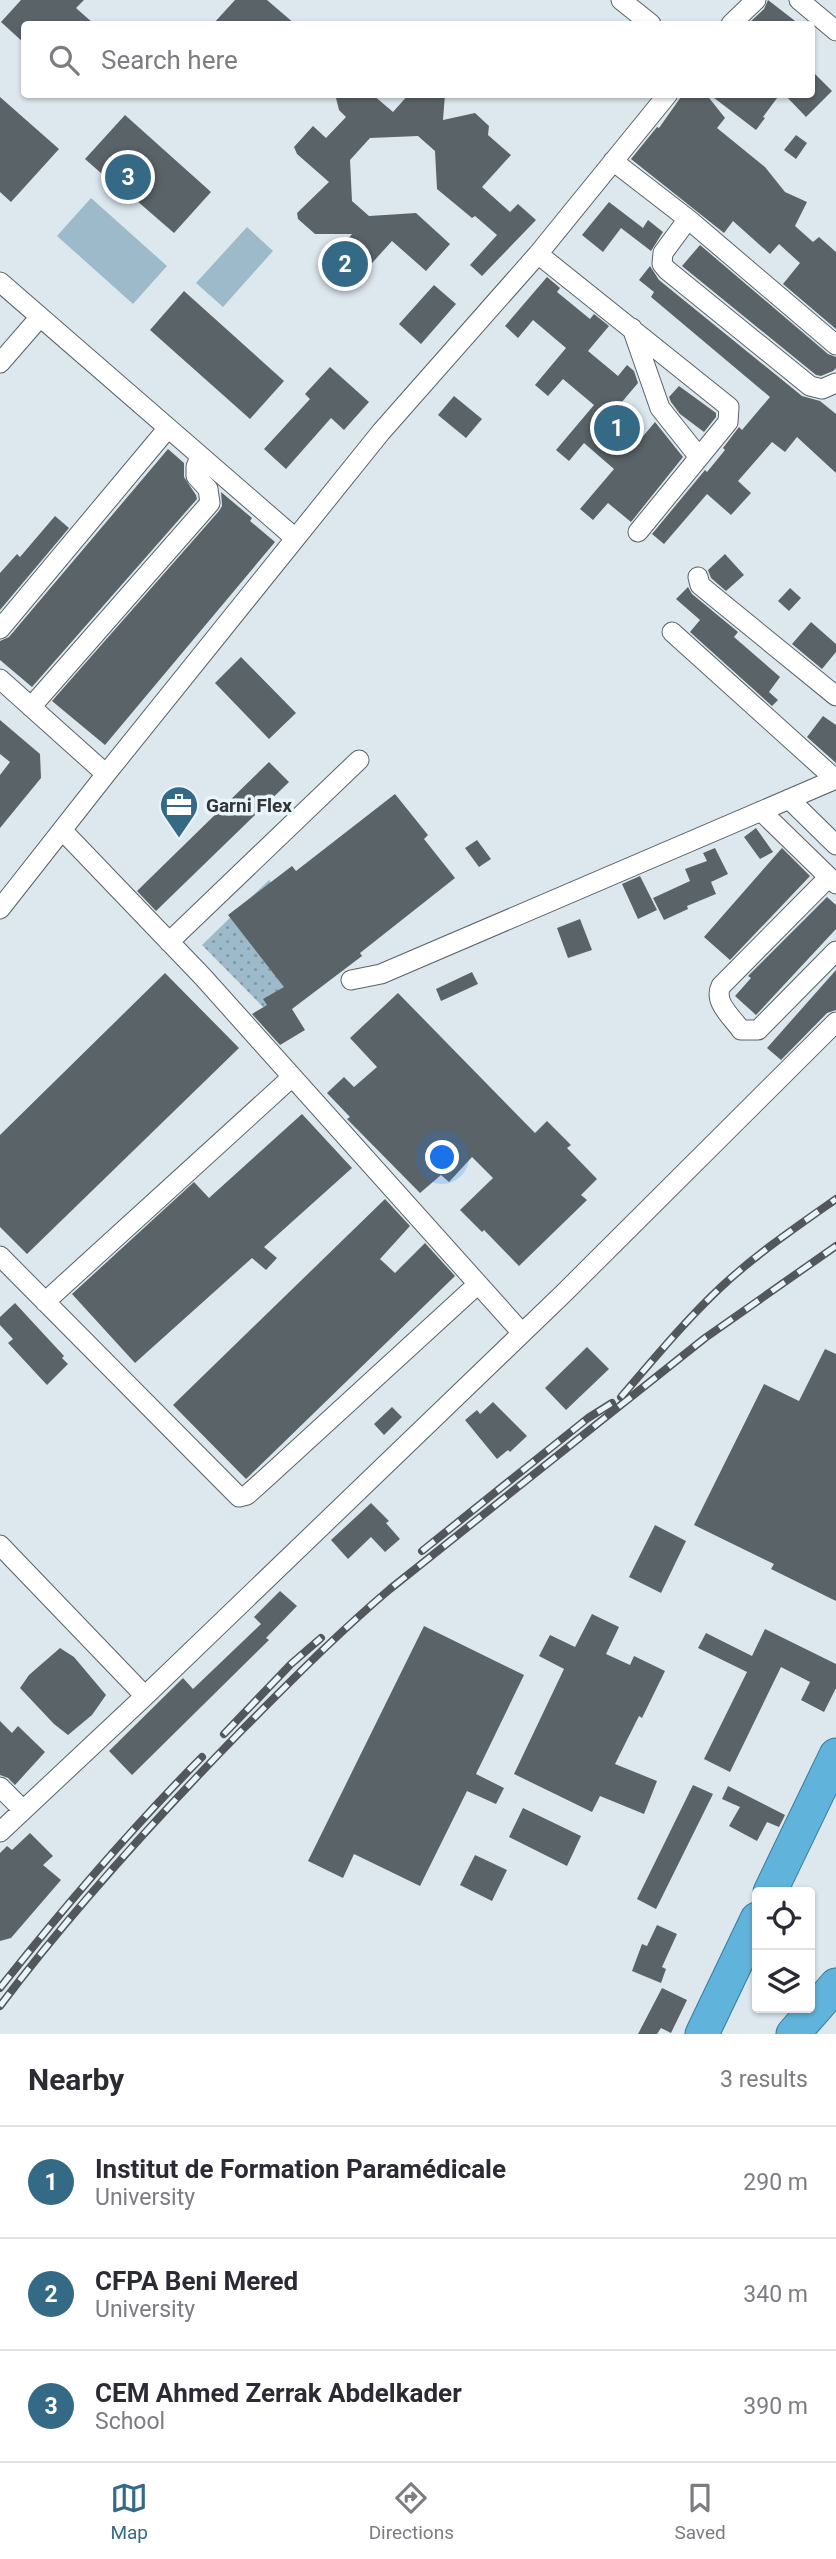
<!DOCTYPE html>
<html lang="en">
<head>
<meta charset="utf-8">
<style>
  :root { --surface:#fff; --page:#f2f2f3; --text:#2b2b33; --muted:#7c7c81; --line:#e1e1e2; --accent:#356a86 }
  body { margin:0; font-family:Roboto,sans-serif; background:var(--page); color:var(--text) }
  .controls { position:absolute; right:21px; bottom:21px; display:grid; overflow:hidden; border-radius:7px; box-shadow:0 2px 5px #0004 }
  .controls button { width:63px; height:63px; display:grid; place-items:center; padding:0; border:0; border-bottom:2px solid var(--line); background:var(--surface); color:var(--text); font:35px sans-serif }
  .you { position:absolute; left:443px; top:1158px; width:24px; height:24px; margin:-18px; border:5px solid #fff; border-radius:50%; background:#1a73e8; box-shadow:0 0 0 10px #1a73e833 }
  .badge { display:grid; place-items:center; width:46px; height:46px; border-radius:50%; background:var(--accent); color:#fff; font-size:23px; font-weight:700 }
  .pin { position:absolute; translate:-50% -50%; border:4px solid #fff; box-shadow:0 2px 7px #0006 }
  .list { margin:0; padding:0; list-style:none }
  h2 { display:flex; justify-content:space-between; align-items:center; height:91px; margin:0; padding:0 28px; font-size:30px }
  h2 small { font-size:23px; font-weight:400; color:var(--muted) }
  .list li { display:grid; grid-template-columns:46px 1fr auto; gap:21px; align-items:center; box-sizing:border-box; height:112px; padding:0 28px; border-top:2px solid var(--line) }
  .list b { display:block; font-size:26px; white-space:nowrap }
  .list p { margin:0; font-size:23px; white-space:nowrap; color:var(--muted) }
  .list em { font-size:23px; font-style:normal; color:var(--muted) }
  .icon { flex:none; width:38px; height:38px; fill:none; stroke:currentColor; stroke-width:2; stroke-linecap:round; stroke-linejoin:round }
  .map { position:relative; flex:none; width:836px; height:2034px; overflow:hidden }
  .search { position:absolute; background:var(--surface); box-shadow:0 2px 5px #0004; left:21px; right:21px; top:21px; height:77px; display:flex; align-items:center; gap:18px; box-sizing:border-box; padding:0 24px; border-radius:7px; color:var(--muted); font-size:26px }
  .sheet { height:427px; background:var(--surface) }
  nav { display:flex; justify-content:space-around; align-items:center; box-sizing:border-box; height:98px; border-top:2px solid var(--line); background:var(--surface); font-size:19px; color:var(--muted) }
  nav a { display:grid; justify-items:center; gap:4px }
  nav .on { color:var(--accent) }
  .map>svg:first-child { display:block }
  .grass { fill:url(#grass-dots) }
  .garden { fill:#9dbaca }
  .building { fill:#5a6368 }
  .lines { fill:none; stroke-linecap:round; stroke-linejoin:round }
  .minor-casing { stroke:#596267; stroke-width:21 }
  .trunk-casing { stroke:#367b9b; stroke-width:35 }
  .minor { stroke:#fff; stroke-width:19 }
  .trunk { stroke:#60b3da; stroke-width:33 }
  .rail-casing { stroke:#52575b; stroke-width:8 }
  .rail { stroke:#eaf5fb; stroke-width:5; stroke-dasharray:16; stroke-linecap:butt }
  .labels { text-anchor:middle; stroke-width:7; stroke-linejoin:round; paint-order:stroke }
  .poi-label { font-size:19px; font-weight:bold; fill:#313538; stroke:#eaf5fb; text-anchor:start }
</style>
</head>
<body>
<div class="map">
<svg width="836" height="2034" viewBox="0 0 836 2034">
  <defs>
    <pattern id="grass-dots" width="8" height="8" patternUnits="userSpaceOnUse" patternTransform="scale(1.75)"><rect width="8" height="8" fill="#9dbaca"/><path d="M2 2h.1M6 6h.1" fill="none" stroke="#8198a5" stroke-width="1.8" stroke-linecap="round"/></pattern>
  </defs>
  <rect width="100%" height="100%" fill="#dde8ee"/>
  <path class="grass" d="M269,880L340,952L273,1017L202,945Z"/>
  <path class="garden" d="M91,198L167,266L133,304L57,236Z
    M247,227L273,251L223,307L196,283Z"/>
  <path class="building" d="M21,0H84L76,8L94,24H24V43L1,22Z
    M235,0H267L295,24H213Z
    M768,0L799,24H748L764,9Z
    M811,70L832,91L806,117L784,94H811Z
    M335,94H372L393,112L409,94H445L443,120L475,113L489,126L488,135L511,155L482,187L510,212L518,204L536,220L482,276L470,265L497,235L475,216L472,218L437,189L435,151L418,136L370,138L350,160L352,201L369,216L416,213L450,244L426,271L392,241L363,273L338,251L352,234H315L298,219L297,213L329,182L297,154L294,147L313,126L326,138L346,117L339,110Z
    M683,94H706L725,118L717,128L765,167L785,192L807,202L795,226L813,242L819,237L836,252V329L783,284L800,263L779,244L770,254L733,221L724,233L631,159L657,127L659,128Z
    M709,94H780L763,117L765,118L756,130Z
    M0,97L59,149L11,202L0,192Z
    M125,115L211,192L174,233L129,194L127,196L85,159Z
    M796,135L807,143L796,159L784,150Z
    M609,202L643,228L648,220L663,232L651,251L621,228L603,252L582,235Z
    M700,245L828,354L836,357V368L833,371L821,376L816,375L682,266Z
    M650,266L659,280L802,396L820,401L836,414V473L797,437L785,452L772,442L738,481L751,493L731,515L707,494L664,544L652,534L705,470L707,472L725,450L723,448L739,427L742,430L770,397L651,297L654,292L639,280Z
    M547,277L560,288L557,292L590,319L594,314L609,326L588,351L618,376L627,365L634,371L638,383L610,416L639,441L655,422L683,457L631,522L608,503L593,520L580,509L614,469L584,443L569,461L556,450L594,405L563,379L548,396L535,385L566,348L533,320L518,338L505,326Z
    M434,285L456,304L421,344L399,324Z
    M184,291L284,381L250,419L150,330Z
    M330,367L369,402L344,430L331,418L286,469L264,449L310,399L305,394Z
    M679,386L716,413V417L704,432L680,414L671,402L669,397Z
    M454,396L482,419L466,438L438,415Z
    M168,449L184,463V477L196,495L197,499L32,687L0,660V641L9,637Z
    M221,492L252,518L250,521L275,542L105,745L52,701L219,511L222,506Z
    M55,516L69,528L0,610V573L17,554L20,557Z
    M725,554L744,575L726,591L711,578L708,570Z
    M688,587L692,594L738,632L734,637L780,677L769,692L778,700L772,706L690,632L700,620L676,599Z
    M790,588L801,598L789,611L778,601Z
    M811,622L836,644V652L822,669L792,644Z
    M241,657L296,713L269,739L215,683Z
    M823,716L836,725V763L807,737Z
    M0,720L40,754L41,778L0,828V775L10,762L0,754Z
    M269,762L289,782L156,911L137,891Z
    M395,794L428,835L424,839L455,878L360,953L362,956L292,1009L305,1030L280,1045L252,1014L267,1005L263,999L284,987L228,915L292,866L296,871Z
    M756,828L773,852L760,859L744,837Z
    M477,840L491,859L479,867L465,848Z
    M715,848L728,874L711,882L716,894L687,906L688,909L664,920L653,898L690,881L685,869L707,861L703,853Z
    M782,848L810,876L730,960L704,937Z
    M640,876L657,910L638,919L622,884Z
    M827,897L836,905V929L756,1015L735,996L751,978L748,976Z
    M580,919L592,950L568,958L557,928Z
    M836,970V1010L827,1013L781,1060L767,1048Z
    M472,972L478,984L441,1001L436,989Z
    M165,973L239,1048L27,1254L0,1227V1135Z
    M398,993L535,1133L547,1121L571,1145L567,1148L597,1179L581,1195L587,1200L519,1266L484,1230L482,1232L460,1210L493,1178L472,1157L449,1182L441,1175L420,1193L347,1119L350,1117L327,1093L344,1077L354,1087L377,1067L350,1038Z
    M302,1114L352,1168L264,1247L277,1258L266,1270L252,1258L135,1363L72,1294L194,1182L209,1198Z
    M385,1199L410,1226L380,1259L395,1273L425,1243L455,1276L246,1479L173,1405Z
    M15,1303L64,1356L62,1358L68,1364L47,1385L8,1343L13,1339L0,1325V1317Z
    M587,1347L609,1369L566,1410L545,1388Z
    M825,1349L836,1354V1601L771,1569L774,1564L694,1525L764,1384L799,1401Z
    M493,1402L527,1436L510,1452L508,1450L497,1459L465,1420L477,1410L480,1414Z
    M392,1407L402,1417L384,1435L374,1424Z
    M371,1503L389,1521L386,1523L400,1539L385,1552L371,1537L348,1559L331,1540Z
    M655,1525L686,1541L661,1593L629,1577Z
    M280,1591L297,1606L266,1638L269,1640L132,1775L109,1751L183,1678L193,1689L261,1624L254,1617Z
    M592,1614L619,1627L606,1654L630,1665L634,1656L665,1671L642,1718L639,1716L615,1764L657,1781L644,1814L600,1796L592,1812L514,1774L564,1669L539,1656L550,1635L575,1647Z
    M424,1626L524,1675L476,1774L504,1788L496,1804L467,1791L420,1886L354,1854L343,1878L308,1861Z
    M765,1629L836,1664V1688L824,1712L801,1700L810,1682L781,1667L730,1772L704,1759L747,1672L698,1648L706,1633L752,1656Z
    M60,1648L74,1657L106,1695L92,1715L68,1735L54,1724L20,1688L29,1675Z
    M0,1721L12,1733L18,1726L45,1752L15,1785L8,1778L0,1775Z
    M693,1785L713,1794L656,1909L637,1899Z
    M728,1786L785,1815L779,1827L767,1822L757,1841L729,1826L740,1807L722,1799Z
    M523,1808L581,1836L567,1866L509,1837Z
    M30,1833L53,1856L43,1865L61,1880L11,1938L0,1941V1853L7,1846L12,1850Z
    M475,1855L507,1870L492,1901L460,1885Z
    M657,1925L677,1934L662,1967L666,1969L661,1983L632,1971L642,1944L647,1946Z
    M662,1988L687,2000L671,2033L661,2028L657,2034H638Z"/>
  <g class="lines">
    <g class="minor-casing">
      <path id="minor" d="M621,0L651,24
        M799,0L836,31
        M731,24L756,0
        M613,161L688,219
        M538,254L729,407L728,422L638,532
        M0,282L295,538
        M632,328L660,408L699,457
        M836,345L688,219L663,253L662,264L667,270L810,386L822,389L836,383
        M0,363L40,317
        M698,577L700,585L717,599L836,696
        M0,629L168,428
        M672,632L835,779
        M0,679L106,774
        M31,707L210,503L208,489L196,476V467L200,456
        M789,799L836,845
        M761,811L836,884
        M62,830L203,977L522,1333
        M829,877L721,986C713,1002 732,1017 741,1030H758L836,951
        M0,909L106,774L381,432L538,254L668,94
        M169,942L359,760
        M351,980L381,974L836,779
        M0,1256L239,1497L247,1495L266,1478L478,1284
        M45,1302L292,1077
        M0,1545L145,1696
        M0,1787L23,1810
        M0,1832L145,1696L564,1293L836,1022"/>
    </g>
    <g class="trunk-casing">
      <path id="trunk" d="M770,1892L836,1755
        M702,2034L757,1919
        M793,2034L836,1985"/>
    </g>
    <use href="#minor" class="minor"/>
    <use href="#trunk" class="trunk"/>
    <g class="rail-casing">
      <path id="rail" d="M621,1397C653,1360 684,1322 720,1288C755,1255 796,1227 836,1199
        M422,1551L588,1418L612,1403
        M224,1734L291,1664L321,1638
        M0,1988C64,1907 130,1830 202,1757
        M0,2006C74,1908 157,1817 243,1729C291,1681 338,1633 390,1589L705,1338L836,1246"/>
    </g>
    <use href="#rail" class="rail"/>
  </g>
  <defs>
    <g id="office-pin" transform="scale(2.0125)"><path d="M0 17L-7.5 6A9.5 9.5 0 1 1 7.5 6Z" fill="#356a86" stroke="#eaf5fb"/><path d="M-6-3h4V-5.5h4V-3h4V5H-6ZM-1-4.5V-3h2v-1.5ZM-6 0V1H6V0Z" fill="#fff"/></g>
  </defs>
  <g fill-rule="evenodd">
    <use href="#office-pin" x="179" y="805"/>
  </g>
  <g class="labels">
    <g class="poi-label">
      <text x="206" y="812">Garni Flex</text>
    </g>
  </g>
</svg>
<div class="controls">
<button><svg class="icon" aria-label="locate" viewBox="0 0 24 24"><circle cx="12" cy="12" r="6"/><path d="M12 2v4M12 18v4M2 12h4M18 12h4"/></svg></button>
<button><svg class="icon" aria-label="layers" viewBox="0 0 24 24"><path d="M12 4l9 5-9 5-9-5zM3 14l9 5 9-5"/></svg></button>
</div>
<div class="you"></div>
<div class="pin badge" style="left:617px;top:428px">1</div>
<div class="pin badge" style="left:345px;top:264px">2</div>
<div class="pin badge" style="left:128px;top:177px">3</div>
<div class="search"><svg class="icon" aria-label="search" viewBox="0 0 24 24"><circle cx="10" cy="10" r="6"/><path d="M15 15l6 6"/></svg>Search here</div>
</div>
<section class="sheet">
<h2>Nearby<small>3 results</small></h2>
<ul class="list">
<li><span class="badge">1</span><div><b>Institut de Formation Paramédicale</b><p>University</p></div><em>290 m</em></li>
<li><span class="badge">2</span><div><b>CFPA Beni Mered</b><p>University</p></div><em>340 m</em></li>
<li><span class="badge">3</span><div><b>CEM Ahmed Zerrak Abdelkader</b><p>School</p></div><em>390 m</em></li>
</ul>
</section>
<nav>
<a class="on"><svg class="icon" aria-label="map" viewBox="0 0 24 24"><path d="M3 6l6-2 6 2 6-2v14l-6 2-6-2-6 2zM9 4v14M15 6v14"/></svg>Map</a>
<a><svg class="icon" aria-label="directions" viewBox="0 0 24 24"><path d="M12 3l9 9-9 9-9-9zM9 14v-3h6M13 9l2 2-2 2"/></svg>Directions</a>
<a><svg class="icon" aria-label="saved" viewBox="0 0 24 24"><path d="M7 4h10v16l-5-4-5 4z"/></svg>Saved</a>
</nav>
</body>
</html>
